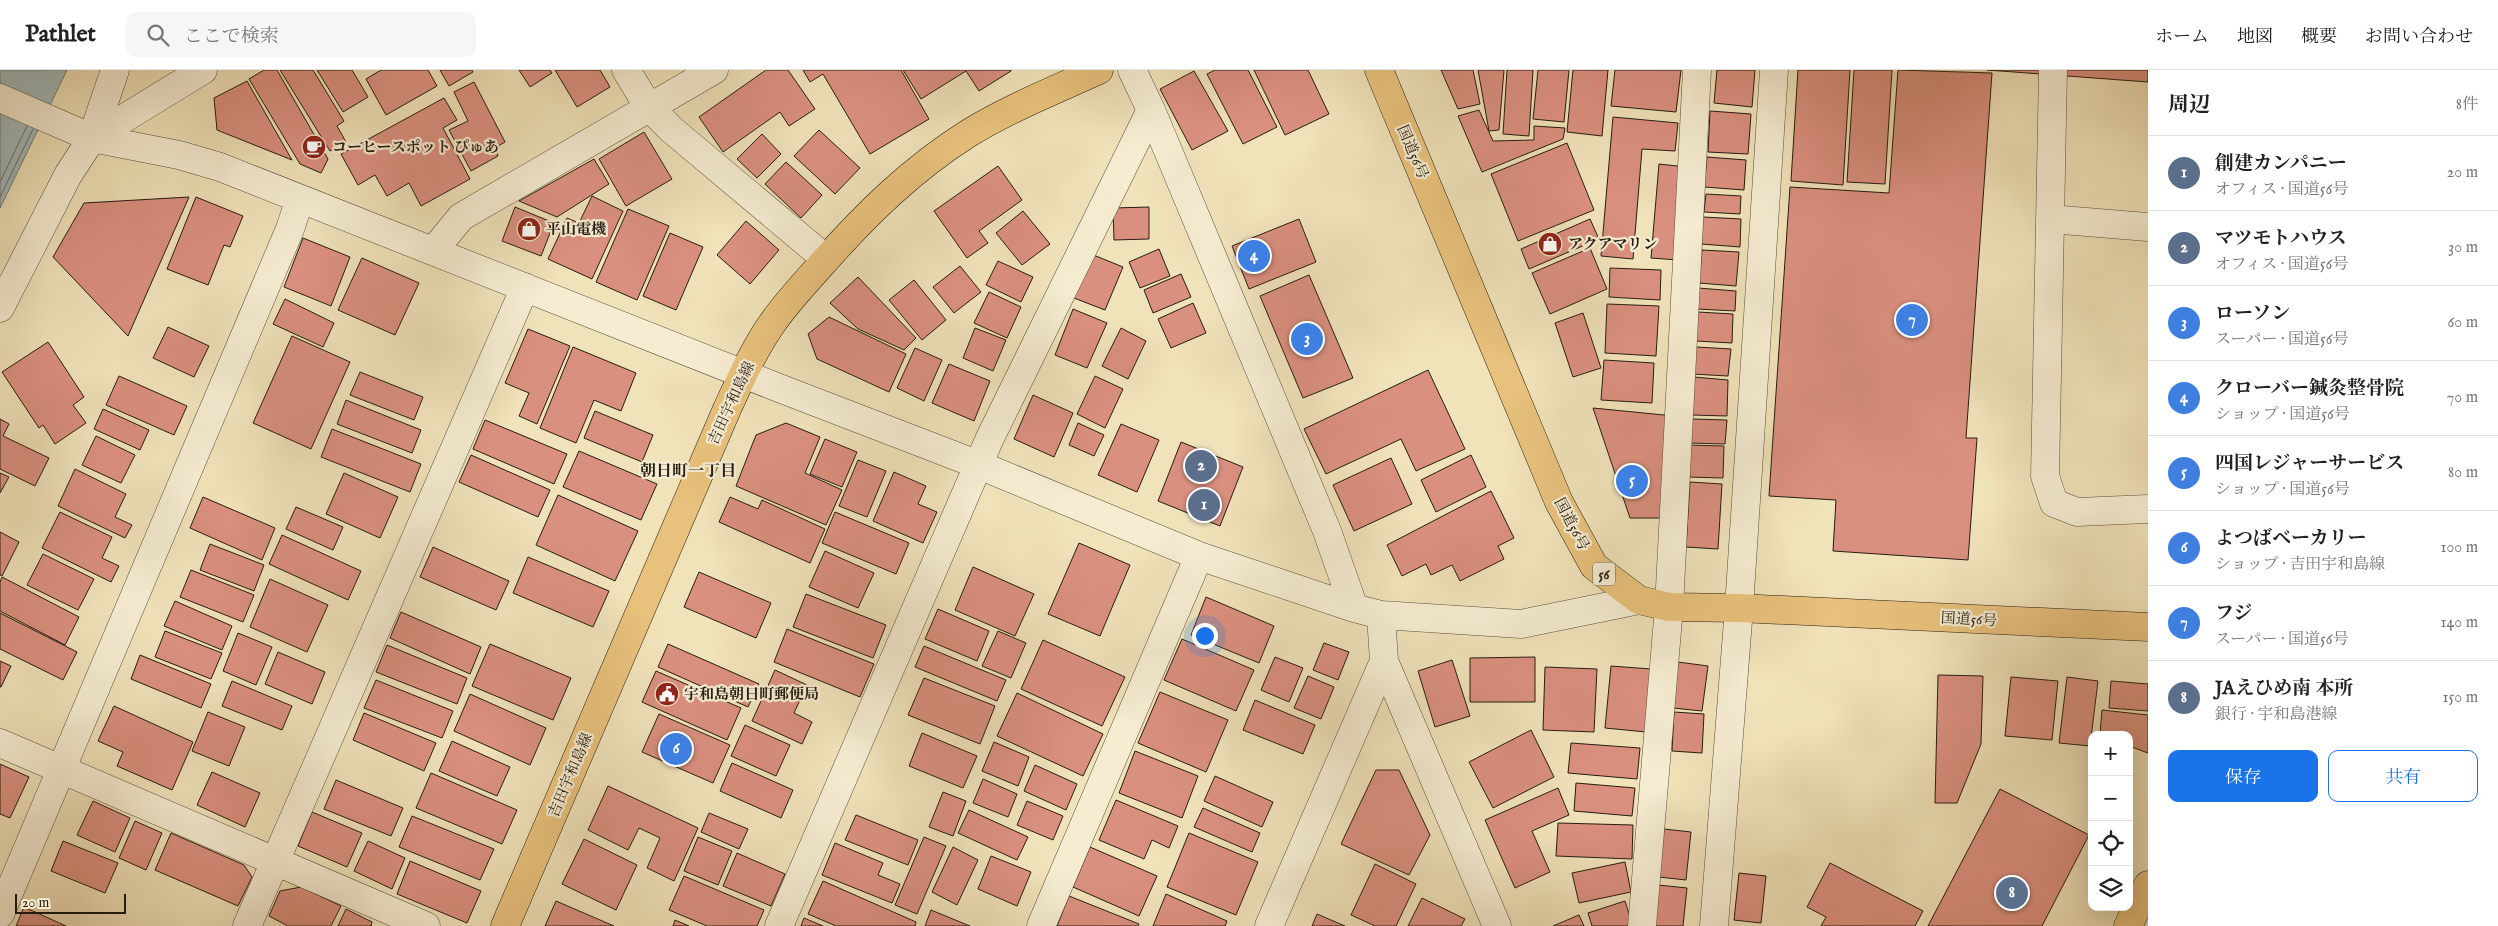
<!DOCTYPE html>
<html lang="ja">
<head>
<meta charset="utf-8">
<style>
  :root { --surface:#fff; --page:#f6f6f6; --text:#222; --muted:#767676; --line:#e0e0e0; --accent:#1a73e8 }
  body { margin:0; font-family:"IM FELL English","Noto Serif JP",serif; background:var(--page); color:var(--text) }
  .controls { position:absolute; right:15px; bottom:15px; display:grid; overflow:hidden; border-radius:10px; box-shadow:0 5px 20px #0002 }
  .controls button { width:45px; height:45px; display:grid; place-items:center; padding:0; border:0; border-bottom:1px solid var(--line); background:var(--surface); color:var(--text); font:25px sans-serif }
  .scale { position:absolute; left:15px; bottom:12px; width:111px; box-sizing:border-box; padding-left:5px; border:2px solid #261c12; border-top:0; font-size:14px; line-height:18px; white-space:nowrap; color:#261c12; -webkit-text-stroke:4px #f5ecd2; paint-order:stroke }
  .you { position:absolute; left:1204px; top:565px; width:18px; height:18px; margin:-12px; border:4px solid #fff; border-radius:50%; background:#1a73e8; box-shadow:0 0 0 8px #1a73e833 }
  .badge { display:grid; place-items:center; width:32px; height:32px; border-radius:50%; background:var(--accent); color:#fff; font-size:16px; font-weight:700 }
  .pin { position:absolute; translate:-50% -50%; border:2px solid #fff; box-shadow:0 1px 5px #0006 }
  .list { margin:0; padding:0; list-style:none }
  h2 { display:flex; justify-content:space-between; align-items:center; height:65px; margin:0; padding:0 20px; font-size:21px }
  h2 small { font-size:16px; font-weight:400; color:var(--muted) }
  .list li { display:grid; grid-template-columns:32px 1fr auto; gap:15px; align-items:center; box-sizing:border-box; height:75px; padding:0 20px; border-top:1px solid var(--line) }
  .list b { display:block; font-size:19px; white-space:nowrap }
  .list p { margin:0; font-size:16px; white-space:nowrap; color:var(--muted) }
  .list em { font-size:16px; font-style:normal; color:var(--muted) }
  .actions { display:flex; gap:10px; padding:15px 20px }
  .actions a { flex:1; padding:11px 0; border:1px solid var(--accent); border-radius:10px; text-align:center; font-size:18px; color:var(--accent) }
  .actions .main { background:var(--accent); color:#fff }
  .icon { flex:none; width:28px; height:28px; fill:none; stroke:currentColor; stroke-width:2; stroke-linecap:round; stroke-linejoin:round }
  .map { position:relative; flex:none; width:2148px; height:856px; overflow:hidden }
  header { display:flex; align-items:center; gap:30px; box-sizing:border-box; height:70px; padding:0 25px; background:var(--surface); border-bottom:1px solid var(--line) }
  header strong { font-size:24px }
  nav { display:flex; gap:28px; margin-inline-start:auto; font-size:18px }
  .search { width:350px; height:45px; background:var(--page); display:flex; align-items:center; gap:12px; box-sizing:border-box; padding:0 18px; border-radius:10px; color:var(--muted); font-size:19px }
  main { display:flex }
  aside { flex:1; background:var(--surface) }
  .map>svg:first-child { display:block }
  .water { fill:#a1babb; stroke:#707b77 }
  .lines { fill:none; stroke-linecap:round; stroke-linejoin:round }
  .shore { stroke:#646b66; stroke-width:1 }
  .building { fill:#da907f; stroke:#261c12 }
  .minor-casing { stroke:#584e3c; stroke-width:29 }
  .major-casing { stroke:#261c12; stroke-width:29 }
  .highway-casing { stroke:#261c12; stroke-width:29 }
  .minor { stroke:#f5ecd2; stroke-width:28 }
  .major { stroke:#e8c17c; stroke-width:28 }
  .highway { stroke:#e8c17c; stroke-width:28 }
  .labels { text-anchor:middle; stroke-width:4.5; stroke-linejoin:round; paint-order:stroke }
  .shield { fill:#f5ecd2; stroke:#645a4c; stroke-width:1 }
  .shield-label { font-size:14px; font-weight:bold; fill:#261c12 }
  .poi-label { font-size:15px; font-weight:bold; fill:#261c12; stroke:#f5ecd2; text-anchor:start }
  .street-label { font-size:15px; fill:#261c12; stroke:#f5ecd2 }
  .neighbourhood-label { font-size:16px; font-weight:bold; fill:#261c12; stroke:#f5ecd2 }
</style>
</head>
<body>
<header>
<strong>Pathlet</strong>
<div class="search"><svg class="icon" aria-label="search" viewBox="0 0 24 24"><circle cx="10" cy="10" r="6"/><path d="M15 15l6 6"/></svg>ここで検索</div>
<nav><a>ホーム</a><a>地図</a><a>概要</a><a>お問い合わせ</a></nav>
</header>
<main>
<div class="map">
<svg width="2148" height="856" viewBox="0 0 2148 856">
  <rect width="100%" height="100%" fill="#f0e2b9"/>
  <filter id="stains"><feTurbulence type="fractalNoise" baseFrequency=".004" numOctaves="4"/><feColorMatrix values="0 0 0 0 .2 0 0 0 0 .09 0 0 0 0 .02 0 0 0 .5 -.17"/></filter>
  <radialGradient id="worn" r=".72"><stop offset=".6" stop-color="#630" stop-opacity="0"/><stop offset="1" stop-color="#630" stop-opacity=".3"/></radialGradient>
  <path class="water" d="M0,0H67L0,138Z"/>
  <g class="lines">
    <path class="shore" d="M0,112L27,56
      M0,127L33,59"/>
  </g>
  <path class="building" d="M264,0H277L328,89L321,103L300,94L249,9Z
    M280,0H313L344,51L337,56L346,72L330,81Z
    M317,0H352L368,27L343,42Z
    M381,0H428L437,16L386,45L366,9Z
    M440,0H472L473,2L449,16Z
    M519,0H550L552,3L530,17Z
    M555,0H600L610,17L577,37Z
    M766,0H788L815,39L789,56L780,42L723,82L699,47Z
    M803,0H901L929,49L870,84L823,4L810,12Z
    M903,0H1011V1L979,21L966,1L921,29Z
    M1215,0H1248L1277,57L1243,74L1207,4Z
    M1254,0H1308L1329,44L1285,65Z
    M1441,0H1473L1480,34L1458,39Z
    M1478,0H1504L1499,60L1489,61Z
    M1507,0H1533L1529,66L1503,64Z
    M1538,0H1569L1564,52L1533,49Z
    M1573,0H1608L1602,66L1567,62Z
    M1615,0H1681L1676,42L1611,36Z
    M1717,0H1755L1752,37L1714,33Z
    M1798,0H1850L1843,115L1791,111Z
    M1854,0H1892L1885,114L1847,112Z
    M1898,0L1992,3L1966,368H1977L1968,490L1833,481L1836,430L1769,426L1790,117L1889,123Z
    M1987,0H2148V12Z
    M1194,1L1228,61L1192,80L1160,19Z
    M247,11L292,90L217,60L214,28Z
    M474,12L505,72L495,78L498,86L471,101L449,60L468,51L454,22Z
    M444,28L457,50L443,58L470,109L421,136L409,113L387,126L375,105L358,115L341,84Z
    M1479,40L1493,71L1534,70V56L1565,58L1563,69L1482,102L1458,46Z
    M1710,41L1751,44L1748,84L1708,82Z
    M1613,47L1678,53L1675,81L1642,79L1633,189L1601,186Z
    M819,60L860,98L835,124L794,86Z
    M644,62L672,109L626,136L599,89Z
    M762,64L781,84L757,108L737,89Z
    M1567,73L1594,140L1518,171L1491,104Z
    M1707,87L1746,90L1744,120L1704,117Z
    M594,89L609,114L557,147L519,131Z
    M786,92L822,125L801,148L765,114Z
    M1659,94L1686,97L1678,190L1651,188Z
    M998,96L1022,130L979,161L988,173L967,188L934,141Z
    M1706,124L1741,126L1740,144L1704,142Z
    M592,126L623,141L592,209L548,189L567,148L579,153Z
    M189,127L128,266L53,187L84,133Z
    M196,127L243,146L230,177L224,175L208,215L167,199Z
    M515,137L554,153L541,186L502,171Z
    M1149,137V169L1114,170L1113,138Z
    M628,139L669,156L637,230L596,212Z
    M1023,141L1050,174L1022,195L996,163Z
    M1703,147L1741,149L1740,177L1701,174Z
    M1299,149L1316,192L1249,219L1232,176Z
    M1590,149L1599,169L1529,199L1521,179Z
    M746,151L779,180L750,214L717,185Z
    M670,163L703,177L676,240L643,226Z
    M303,168L350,187L331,236L284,217Z
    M1590,178L1607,219L1550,244L1532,203Z
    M1159,179L1170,206L1140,218L1129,192Z
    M1702,180L1739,182L1736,216L1699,213Z
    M1091,184L1123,197L1105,240L1074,228Z
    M362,188L419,213L395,265L338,240Z
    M998,191L1033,207L1021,232L986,215Z
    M960,196L981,222L954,243L933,217Z
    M1610,198L1661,200L1660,230L1609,227Z
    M1181,204L1191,227L1153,243L1144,220Z
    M1309,205L1353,308L1303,328L1260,226Z
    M858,207L916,268L904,280L858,259L830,233Z
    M914,210L946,250L922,270L889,230Z
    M1698,218L1736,221L1735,241L1697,239Z
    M989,222L1021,237L1007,268L974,253Z
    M285,229L334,253L323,277L273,254Z
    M1193,233L1206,263L1171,278L1158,249Z
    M1607,234L1659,236L1656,286L1605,283Z
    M1073,239L1107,253L1087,298L1055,285Z
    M1698,242L1733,244L1732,273L1696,271Z
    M1583,243L1601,298L1573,307L1555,253Z
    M829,247L906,284L889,322L817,289L808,264Z
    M168,257L209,276L194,307L153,288Z
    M975,258L1006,270L993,301L963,288Z
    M1121,258L1146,271L1128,309L1102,296Z
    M528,259L570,276L537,354L519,346L529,323L505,313Z
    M292,266L350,292L311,379L253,353Z
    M48,272L84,327L73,335L86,353L55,374L43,355L39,358L2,302Z
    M573,277L636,303L621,341L594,330L576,373L540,358Z
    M1696,277L1731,279L1728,306L1692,304Z
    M915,278L942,290L924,331L897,318Z
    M1604,290L1654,293L1652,333L1601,330Z
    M949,294L990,311L974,351L932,333Z
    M1428,300L1465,379L1416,401L1401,369L1326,404L1304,359Z
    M360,302L423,327L414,350L350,325Z
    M119,306L187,336L174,365L106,335Z
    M1095,306L1123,319L1105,358L1077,344Z
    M1694,307L1728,310L1727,346L1692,345Z
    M1033,325L1073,343L1054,387L1014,369Z
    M346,330L421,360L412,383L337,354Z
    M1593,338L1674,346L1660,448H1630Z
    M103,339L149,360L140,380L94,359Z
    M595,341L653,365L642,392L584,368Z
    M0,349L9,354L3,366L49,388L35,416L0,399Z
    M1692,349L1727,350L1725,374L1690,373Z
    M485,350L567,384L554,414L473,379Z
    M786,353L820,367L805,403L842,420L826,455L736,416L756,365Z
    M1078,353L1104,365L1094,386L1069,375Z
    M1121,354L1159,370L1137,422L1098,405Z
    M332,359L421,394L410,422L321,387Z
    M96,366L135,385L121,413L82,395Z
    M825,369L857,382L842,417L810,404Z
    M1181,372L1243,397L1220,456L1158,431Z
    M1689,375L1724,376L1723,408L1688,407Z
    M579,381L657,414L641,450L563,417Z
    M471,385L550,420L538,447L459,412Z
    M1471,385L1486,417L1436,442L1421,410Z
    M1391,388L1412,434L1354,461L1333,415Z
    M858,390L886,401L867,447L839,436Z
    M75,399L126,424L115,447L132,455L125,468L58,436Z
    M894,402L926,416L918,434L937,442L923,473L873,451Z
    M0,403L9,407L0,423Z
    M344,403L398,427L380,468L326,444Z
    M1690,412L1722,414L1718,479L1686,477Z
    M1491,421L1514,468L1498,476L1504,489L1460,511L1452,495L1431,505L1426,494L1402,506L1387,475Z
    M558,425L638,461L615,511L536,475Z
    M203,427L275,458L262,490L190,458Z
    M730,427L758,439L762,430L825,459L810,493L719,452Z
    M296,437L343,457L333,480L286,459Z
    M60,442L112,467L102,488L119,496L111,512L42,478Z
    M835,442L909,473L896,504L822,473Z
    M0,462L19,472L2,506L0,505Z
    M282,465L361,501L348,530L269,494Z
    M1079,473L1130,495L1100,566L1048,544Z
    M210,474L264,495L254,521L200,500Z
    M433,477L509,511L496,540L420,507Z
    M825,481L874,503L858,538L809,517Z
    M43,484L94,509L78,540L27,515Z
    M528,487L609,521L593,557L513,523Z
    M973,497L1034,524L1015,566L955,540Z
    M191,500L254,525L243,552L180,527Z
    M699,502L771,533L756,568L684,537Z
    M2,507L79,547L65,575L0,541V512Z
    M270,509L328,535L307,582L250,557Z
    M806,524L886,555L873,588L793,557Z
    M1206,527L1274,556L1259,593L1191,565Z
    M175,531L232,556L222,580L164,556Z
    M938,539L989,561L977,591L925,569Z
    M401,542L481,577L470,604L390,568Z
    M0,543L77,582L63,610L0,579Z
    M787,559L874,594L860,627L774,592Z
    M165,561L222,583L211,609L155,587Z
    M998,561L1026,573L1011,608L982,596Z
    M238,563L272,577L256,615L223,601Z
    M1182,569L1254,600L1236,641L1164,610Z
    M1043,570L1125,607L1102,656L1021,619Z
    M1324,573L1349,582L1338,610L1313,600Z
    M490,574L571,608L553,650L472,616Z
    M668,574L759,614L748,637L658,597Z
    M387,575L467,608L457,634L376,602Z
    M924,576L1006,610L997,631L915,597Z
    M278,582L325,602L312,634L265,614Z
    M140,585L211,614L201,638L131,609Z
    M1275,587L1303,598L1289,632L1261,620Z
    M1535,587V632H1470V588Z
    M1452,590L1470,646L1435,657L1418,601Z
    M0,591L11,596L1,617H0Z
    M1678,592L1708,596L1702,641L1673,638Z
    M1611,596L1651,599L1646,662L1605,658Z
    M1545,597L1597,599L1594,662L1543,660Z
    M775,600L807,615L794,643L812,652L802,674L752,651Z
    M656,601L741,638L727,670L642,632Z
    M1938,605L1983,606L1981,674L1957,733H1935Z
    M1308,606L1334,617L1321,649L1294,638Z
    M2011,607L2058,611L2052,670L2005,666Z
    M2067,607L2098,611L2090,676L2059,673Z
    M924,608L995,636L980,674L908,645Z
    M376,610L453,641L442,668L364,638Z
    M232,611L292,636L282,660L222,636Z
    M2111,611L2148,614V641L2109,638Z
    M1160,622L1228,650L1206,702L1138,673Z
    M1017,623L1103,664L1083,706L997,666Z
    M470,624L546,658L530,695L454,661Z
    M1255,630L1315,655L1303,684L1243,660Z
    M114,636L193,672L172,720L117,696L123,682L98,671Z
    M2102,640L2148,645V683L2129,676V665L2100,664Z
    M208,642L245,657L229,696L192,681Z
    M1674,642L1704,644L1702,683L1672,681Z
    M364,643L436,673L424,701L353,670Z
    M659,644L730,675L713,713L642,682Z
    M745,655L790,675L776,706L731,686Z
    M1531,660L1554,707L1493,738L1469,692Z
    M922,663L977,686L963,718L909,696Z
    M452,671L510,697L497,726L439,701Z
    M994,672L1029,687L1018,716L982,701Z
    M1571,673L1640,678L1637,709L1568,703Z
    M1135,681L1198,706L1182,748L1119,723Z
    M732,693L793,720L781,748L720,721Z
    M0,694L29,707L10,748L0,744Z
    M1035,695L1077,714L1066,740L1024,721Z
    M1376,700H1399L1430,765L1409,805L1341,774Z
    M212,702L260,723L245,757L197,735Z
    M431,703L517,740L502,774L416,738Z
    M1215,706L1273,732L1262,757L1204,731Z
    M983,709L1017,724L1008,747L973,733Z
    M336,710L403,738L391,766L324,739Z
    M1576,713L1635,718L1632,746L1574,741Z
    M608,716L698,758L674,811L647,798L660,768L639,758L628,780L588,760Z
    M1558,718L1569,745L1532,761L1550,802L1515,818L1485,750Z
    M2000,719L2089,765L2042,856H1928Z
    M943,722L966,731L953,766L929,757Z
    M1116,730L1178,756L1169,778L1152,770L1144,789L1099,770Z
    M93,731L130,748L115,782L77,765Z
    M1027,731L1063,746L1053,770L1017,755Z
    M1203,738L1260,763L1252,782L1194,757Z
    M969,740L1028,767L1017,790L958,763Z
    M312,742L362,763L347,797L298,776Z
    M709,743L748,759L739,779L701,762Z
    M856,745L918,770L908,795L845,770Z
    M412,746L494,779L480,810L399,777Z
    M135,751L162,763L146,800L119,788Z
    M1558,753L1633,755L1632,789L1556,786Z
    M1664,759L1691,762L1686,810L1659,807Z
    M171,763L244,795L252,807L238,836L155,800Z
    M1189,763L1258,792L1236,845L1167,817Z
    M698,767L732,781L718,815L684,801Z
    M924,767L946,776L917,844L895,835Z
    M584,769L637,795L616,840L562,814Z
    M63,771L118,793L105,823L51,801Z
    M368,771L405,788L392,819L354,801Z
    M835,773L883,793L878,805L900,814L892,833L822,805Z
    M953,777L978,790L957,835L932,822Z
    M1090,777L1157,806L1139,846L1073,817Z
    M737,783L785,804L771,836L723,816Z
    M991,786L1031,802L1017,836L978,819Z
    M410,791L481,821L467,853L397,824Z
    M1625,792L1631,822L1579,833L1572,803Z
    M1830,793L1923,841L1915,856H1821L1826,847L1807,837Z
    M1375,794L1416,814L1396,856H1375L1351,845Z
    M1739,803L1766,806L1761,853L1734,850Z
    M684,806L764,840L757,856H707L669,840Z
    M823,811L916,852L915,856H836L808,844Z
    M1658,815L1687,818L1683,856H1653Z
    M301,817L341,836L331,856H288L269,846L280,821Z
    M1166,824L1227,851L1225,856H1153Z
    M1069,826L1139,854L1138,856H1057Z
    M1422,828L1465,849L1461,856H1408Z
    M556,831L614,856H545Z
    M1625,831L1633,856H1592L1588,843Z
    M24,837L66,856H16Z
    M346,839L372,852L371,856H338Z
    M931,840L970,856H925Z
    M1317,844L1345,856H1312Z
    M1579,845L1584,856H1553Z
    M804,848L823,856H801Z
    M675,850L689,856H673Z"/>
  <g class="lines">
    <g class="minor-casing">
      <path id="minor" d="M626,0L648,36L672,60L826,189
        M1132,0L1151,40L1327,461L1354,538
        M2053,0L2045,406L2054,433L2077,442L2148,439
        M0,28L92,68L179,85L220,97L779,318L979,395L1199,486L1354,538L1381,545L1521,554L1639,530
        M92,68L203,0
        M2050,149L2148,157
        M434,180L461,147L714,0
        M0,238L68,105L92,68L115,0
        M1384,591L1497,856
        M0,673L426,856
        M0,844L290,159L300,129
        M247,856L525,217
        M779,856L989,370L1151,40
        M1041,856L1199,486
        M1269,856L1384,591L1381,545
        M1642,856L1669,537L1697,0
        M1714,856L1739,538L1774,0"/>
    </g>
    <g class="major-casing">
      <path id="major" d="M505,856L727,339C740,311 753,281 771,255C786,233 804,214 822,194C866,144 912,99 969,63C1010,38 1055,20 1099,0
        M2128,856L2148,815"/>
    </g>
    <g class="highway-casing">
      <path id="highway" d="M1379,0L1559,432L1594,496L1639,530L1669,537L1739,538L2148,557"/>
    </g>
    <use href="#minor" class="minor"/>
    <use href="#major" class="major"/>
    <use href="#highway" class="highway"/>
  </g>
  <defs>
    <g id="cafe-disc" transform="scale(1.25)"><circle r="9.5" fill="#8f2418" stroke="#f5ecd2"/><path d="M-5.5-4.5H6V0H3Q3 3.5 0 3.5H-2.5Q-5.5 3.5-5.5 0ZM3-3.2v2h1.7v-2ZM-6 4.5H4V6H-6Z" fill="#fff"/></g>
    <g id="shop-disc" transform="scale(1.25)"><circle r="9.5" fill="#8f2418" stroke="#f5ecd2"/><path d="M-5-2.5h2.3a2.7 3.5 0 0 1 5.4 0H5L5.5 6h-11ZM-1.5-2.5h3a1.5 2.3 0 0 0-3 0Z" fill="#fff"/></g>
    <g id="civic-disc" transform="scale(1.25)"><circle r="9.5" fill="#8f2418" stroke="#f5ecd2"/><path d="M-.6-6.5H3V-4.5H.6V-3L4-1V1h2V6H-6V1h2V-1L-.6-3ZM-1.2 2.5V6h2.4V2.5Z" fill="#fff"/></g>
  </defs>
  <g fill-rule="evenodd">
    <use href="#cafe-disc" x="314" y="77"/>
    <use href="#shop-disc" x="529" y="159"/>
    <use href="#shop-disc" x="1550" y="174"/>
    <use href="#civic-disc" x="667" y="624"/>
  </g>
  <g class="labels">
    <rect class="shield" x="1593" y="492.5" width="22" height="23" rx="4"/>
    <g class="shield-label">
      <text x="1604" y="509">56</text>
    </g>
    <g class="poi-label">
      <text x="332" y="82">コーヒースポット ぴゅあ</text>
      <text x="546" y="164">平山電機</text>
      <text x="1568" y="179">アクアマリン</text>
      <text x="684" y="629">宇和島朝日町郵便局</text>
    </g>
    <g class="street-label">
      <text transform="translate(1413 82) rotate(67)" y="5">国道56号</text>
      <text transform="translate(731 333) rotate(-65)" y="5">吉田宇和島線</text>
      <text transform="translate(1572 454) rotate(62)" y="5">国道56号</text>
      <text transform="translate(1969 549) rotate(3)" y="5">国道56号</text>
      <text transform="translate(570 705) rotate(-67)" y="5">吉田宇和島線</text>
    </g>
    <g class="neighbourhood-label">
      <text x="688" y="406">朝日町一丁目</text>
    </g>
  </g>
  <rect width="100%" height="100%" filter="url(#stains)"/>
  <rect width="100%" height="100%" fill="url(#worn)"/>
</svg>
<div class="controls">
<button>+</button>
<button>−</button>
<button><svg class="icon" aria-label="locate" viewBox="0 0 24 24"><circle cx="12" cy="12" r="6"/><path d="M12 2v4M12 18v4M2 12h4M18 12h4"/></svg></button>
<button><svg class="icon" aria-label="layers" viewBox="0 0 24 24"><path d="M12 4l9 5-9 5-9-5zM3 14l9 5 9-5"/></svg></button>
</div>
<div class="scale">20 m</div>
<div class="you"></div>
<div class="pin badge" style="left:1204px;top:435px;background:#5c6f8a">1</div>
<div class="pin badge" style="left:1201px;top:396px;background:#5c6f8a">2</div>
<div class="pin badge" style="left:1307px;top:269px;background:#3f7fe0">3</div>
<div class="pin badge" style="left:1254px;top:186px;background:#3f7fe0">4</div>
<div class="pin badge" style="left:1632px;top:411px;background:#3f7fe0">5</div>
<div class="pin badge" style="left:676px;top:679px;background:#3f7fe0">6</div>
<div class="pin badge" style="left:1912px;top:250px;background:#3f7fe0">7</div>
<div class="pin badge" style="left:2012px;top:823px;background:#5c6f8a">8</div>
</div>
<aside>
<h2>周辺<small>8件</small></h2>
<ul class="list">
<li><span class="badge" style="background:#5c6f8a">1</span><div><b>創建カンパニー</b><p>オフィス · 国道56号</p></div><em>20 m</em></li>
<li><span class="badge" style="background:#5c6f8a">2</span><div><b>マツモトハウス</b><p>オフィス · 国道56号</p></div><em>30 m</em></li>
<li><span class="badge" style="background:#3f7fe0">3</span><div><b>ローソン</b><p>スーパー · 国道56号</p></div><em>60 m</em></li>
<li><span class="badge" style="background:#3f7fe0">4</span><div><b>クローバー鍼灸整骨院</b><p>ショップ · 国道56号</p></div><em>70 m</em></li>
<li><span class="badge" style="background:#3f7fe0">5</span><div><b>四国レジャーサービス</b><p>ショップ · 国道56号</p></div><em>80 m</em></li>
<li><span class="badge" style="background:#3f7fe0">6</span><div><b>よつばベーカリー</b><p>ショップ · 吉田宇和島線</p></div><em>100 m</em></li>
<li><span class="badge" style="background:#3f7fe0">7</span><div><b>フジ</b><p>スーパー · 国道56号</p></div><em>140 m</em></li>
<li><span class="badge" style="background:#5c6f8a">8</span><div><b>JAえひめ南 本所</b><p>銀行 · 宇和島港線</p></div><em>150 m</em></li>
</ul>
<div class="actions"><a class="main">保存</a><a>共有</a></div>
</aside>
</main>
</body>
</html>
